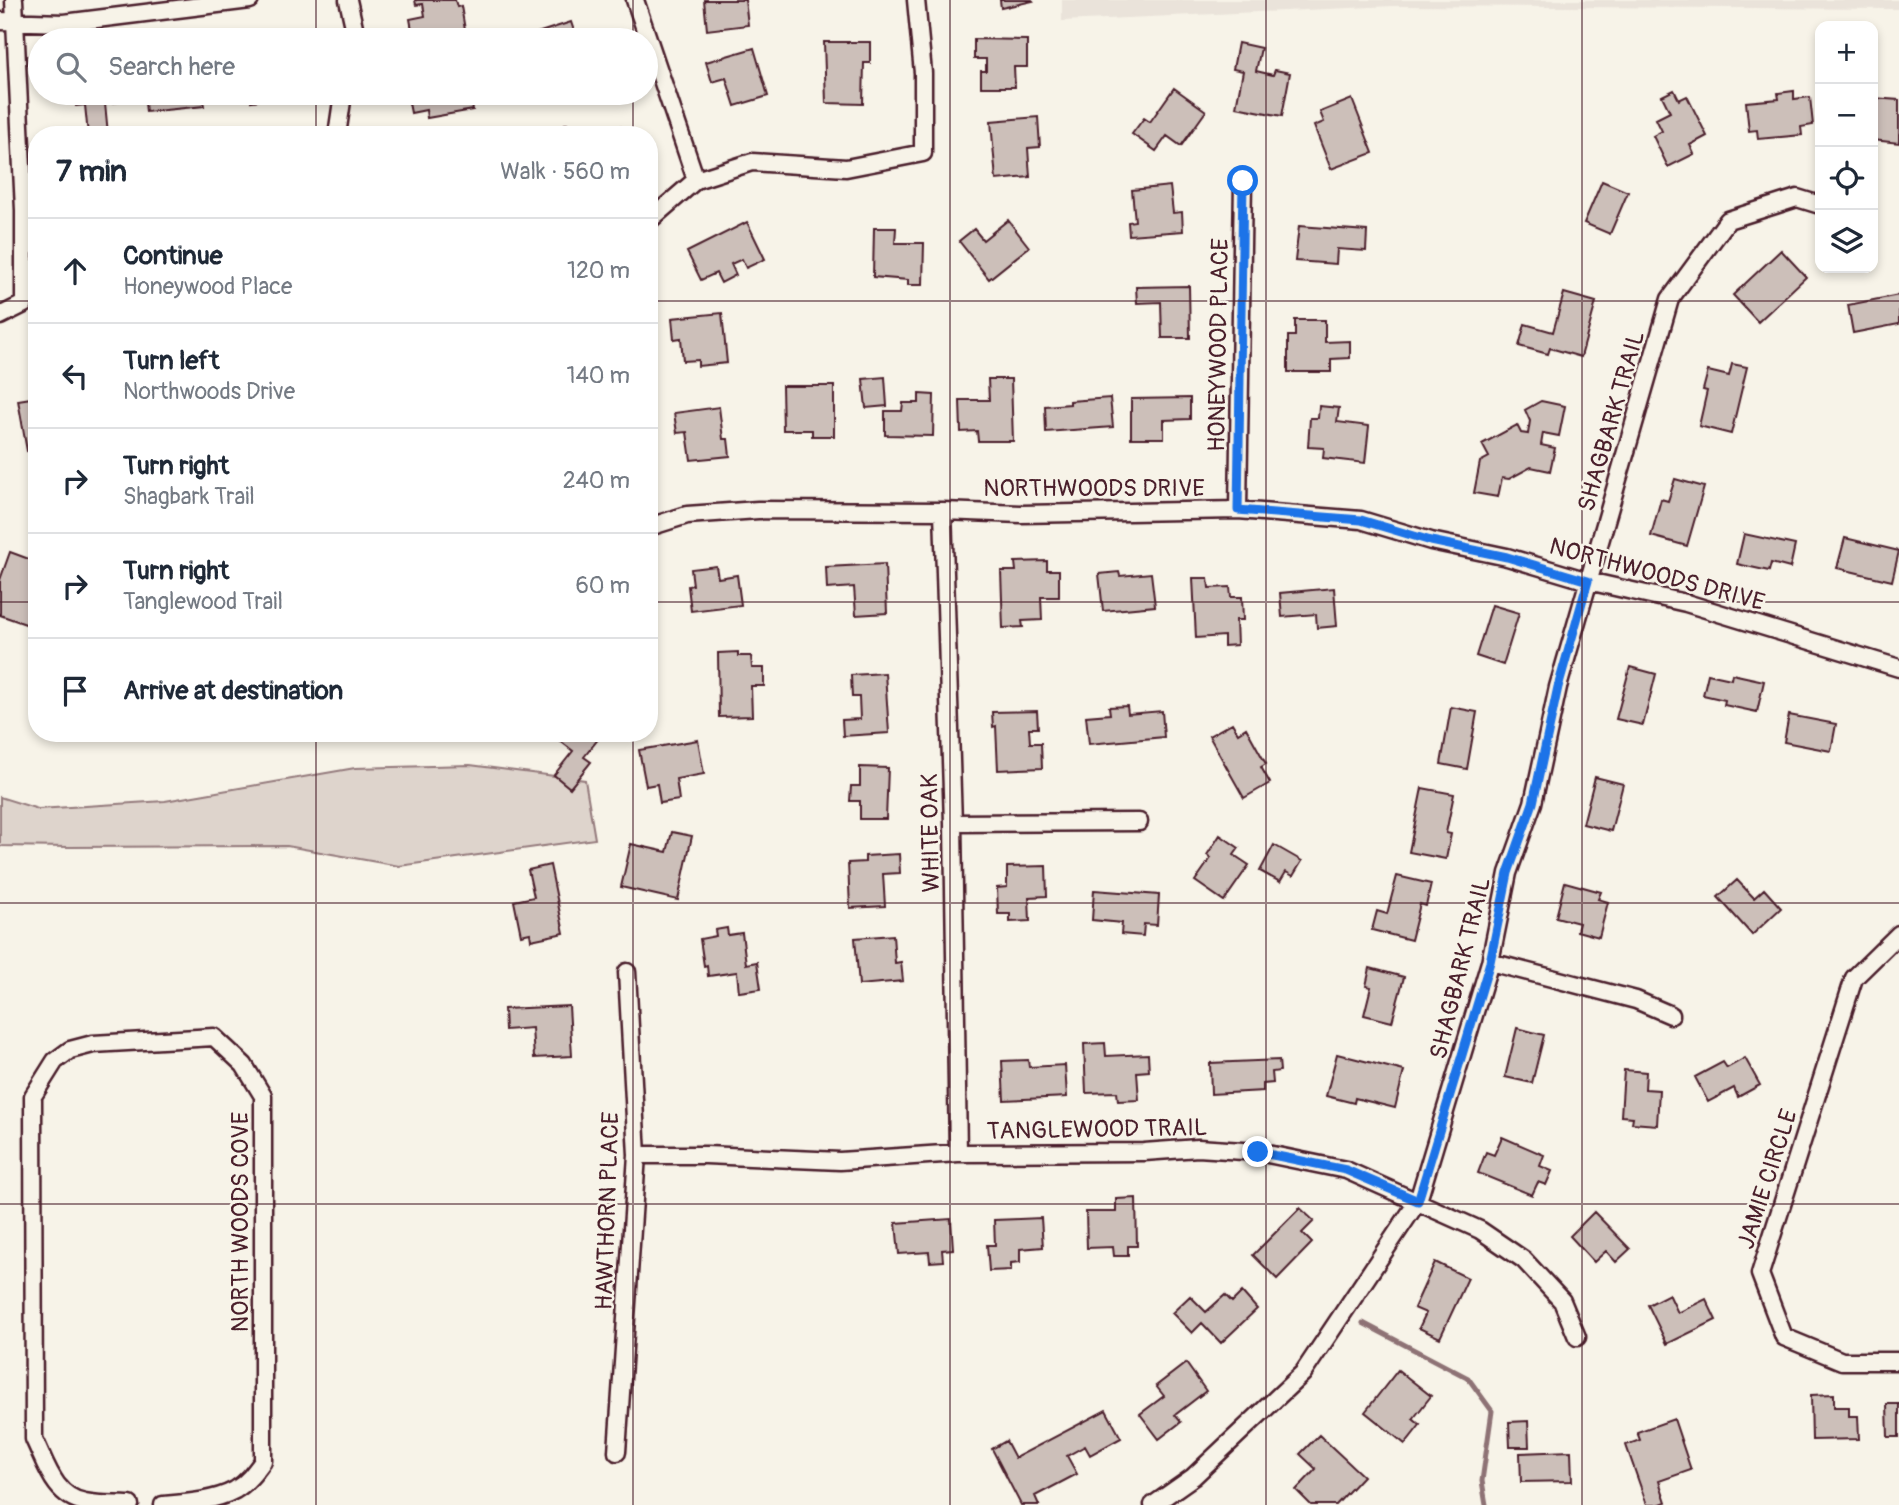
<!DOCTYPE html>
<html lang="en">
<head>
<meta charset="utf-8">
<style>
  :root { --surface:#fff; --page:#f2f2f3; --text:#1f2937; --muted:#747a83; --line:#e0e1e3 }
  body { margin:0; font-family:Pangolin,sans-serif; background:var(--page); color:var(--text) }
  .controls { position:absolute; right:21px; top:21px; display:grid; overflow:hidden; border-radius:14px; box-shadow:0 4px 10px #0003 }
  .controls button { width:63px; height:63px; display:grid; place-items:center; padding:0; border:0; border-bottom:2px solid var(--line); background:var(--surface); color:var(--text); font:35px sans-serif }
  .stop { position:absolute; width:21px; height:21px; margin:-16px; border:5px solid #1a73e8; border-radius:50%; background:#fff }
  .stop.end { background:#1a73e8; border-color:#fff; box-shadow:0 2px 7px #0008 }
  .list { margin:0; padding:0; list-style:none }
  h2 { display:flex; justify-content:space-between; align-items:center; height:91px; margin:0; padding:0 28px; font-size:30px }
  h2 small { font-size:23px; font-weight:400; color:var(--muted) }
  .list li { display:grid; grid-template-columns:46px 1fr auto; gap:21px; align-items:center; box-sizing:border-box; height:105px; padding:0 28px; border-top:2px solid var(--line) }
  .list b { display:block; font-size:26px; white-space:nowrap }
  .list p { margin:0; font-size:23px; white-space:nowrap; color:var(--muted) }
  .list em { font-size:23px; font-style:normal; color:var(--muted) }
  .icon { flex:none; width:38px; height:38px; fill:none; stroke:currentColor; stroke-width:2; stroke-linecap:round; stroke-linejoin:round }
  .map { position:relative; flex:none; width:1899px; height:1505px; overflow:hidden }
  .search { position:absolute; background:var(--surface); box-shadow:0 4px 10px #0003; left:28px; top:28px; width:630px; height:77px; display:flex; align-items:center; gap:18px; box-sizing:border-box; padding:0 24px; border-radius:38px; color:var(--muted); font-size:26px }
  .panel { position:absolute; background:var(--surface); box-shadow:0 4px 10px #0003; left:28px; top:126px; width:630px; height:616px; border-radius:28px }
  .map>svg:first-child { display:block }
  .built { fill:#eae3da }
  .green { fill:#ded4cc; stroke:#947a7c; stroke-width:2 }
  .lines { fill:none; stroke-linecap:round; stroke-linejoin:round }
  .stream { stroke:#8e7275; stroke-width:5 }
  .building { fill:#ccbfb9; stroke:#4a1f2b; stroke-width:2 }
  .street-casing { stroke:#4a1f2b; stroke-width:21 }
  .street { stroke:#f7f3e8; stroke-width:16 }
  .route { stroke:#1a73e8; stroke-width:9 }
  .grid { fill:none; stroke:#4a1f2b; stroke-width:2; stroke-opacity:0.55 }
  .labels { text-anchor:middle; stroke-width:5; stroke-linejoin:round; paint-order:stroke }
  .street-label { font-size:24px; fill:#4a1f2b; stroke:#f7f3e8 }
</style>
</head>
<body>
<div class="map">
<svg width="1899" height="1505" viewBox="0 0 1899 1505">
  <rect width="100%" height="100%" fill="#f7f3e8"/>
  <filter id="ink" filterUnits="userSpaceOnUse"><feTurbulence type="fractalNoise" baseFrequency=".0143" numOctaves="2"/><feDisplacementMap in="SourceGraphic" scale="14" xChannelSelector="R" yChannelSelector="G"/><feConvolveMatrix kernelMatrix="1 2 1 2 8 2 1 2 1" color-interpolation-filters="sRGB"/></filter>
  <g filter="url(#ink)">
    <path class="built" d="M1062,0H1899V9L1393,6L1062,21Z"/>
    <path class="green" d="M470,765L585,780L595,839L399,866L287,846L69,847L0,846V797L38,809L165,801L355,768Z"/>
    <g class="lines">
      <path class="stream" d="M1363,1323L1468,1378L1492,1411L1482,1481L1486,1505"/>
    </g>
    <path class="building" d="M415,0H455L457,7L461,6L465,30L414,40L410,19L425,16L423,4L416,5Z
      M704,0H745L748,25L707,30Z
      M1000,0H1032L1033,1L1001,8Z
      M571,22L577,40H526L525,37Z
      M974,39L1027,40V67H1014L1015,87H981V71H986V59H974Z
      M824,42H870V63H864L863,104L826,103Z
      M1238,43L1261,48L1256,71L1273,75L1275,70L1290,73L1282,116L1236,107L1243,71L1233,69Z
      M754,48L768,96L735,106L726,78L712,82L706,62Z
      M1174,88L1206,111L1181,146L1167,136L1156,151L1132,134L1144,118L1150,122Z
      M1674,90L1679,100L1687,96L1707,136L1690,145L1694,154L1668,167L1653,136L1662,131L1656,119L1670,112L1662,96Z
      M1794,91V99L1810,97L1813,125L1801,127L1802,135L1758,139L1757,130L1749,131L1746,102L1779,99L1778,93Z
      M75,93H117L118,102L105,103L108,134L88,135L85,105L76,106Z
      M144,93H202L204,106L146,112Z
      M251,93H287L275,94V98L251,101Z
      M407,93H470L473,110L427,118L426,110L411,113Z
      M1873,98L1899,100V143L1873,140Z
      M1352,99L1373,153L1331,169L1314,126L1324,122L1320,112Z
      M1038,117L1040,147L1028,148L1030,177L996,180L991,121Z
      M565,124L622,127V135H564Z
      M1602,181L1628,192L1610,234L1584,223Z
      M1170,186L1173,213L1182,212L1183,231L1129,235L1128,222L1135,221L1132,190Z
      M1008,220L1029,247L989,279L959,241L974,229L983,240Z
      M747,222L765,259L746,268L742,259L731,264L736,275L721,283L716,273L701,280L687,252Z
      M1299,226L1367,231L1366,251L1337,249L1336,264L1295,261Z
      M874,228H896L895,243H924L923,285H908V280L873,277Z
      M1781,250L1806,277L1758,322L1733,295Z
      M1189,286L1190,338H1162L1161,302L1137,303L1136,287Z
      M1564,293L1596,302L1581,357L1550,348L1548,354L1519,346L1525,324L1553,332Z
      M1899,295V324L1853,333L1848,305Z
      M722,313L727,363L698,366V360L683,361L681,338L674,339L672,318Z
      M1295,320H1325V342L1350,341V358L1331,359V372H1288V336H1295Z
      M1732,364L1747,367L1731,434L1699,426L1707,391L1703,390L1708,371L1729,376Z
      M885,377L887,406L866,408L863,379Z
      M988,379H1011L1013,441H978L977,431L961,432L960,400H989Z
      M782,386H834V436H812V430H783Z
      M919,394L934,395L933,436L885,435V411H902L903,403H919Z
      M37,397V449L27,451L18,400Z
      M1110,398L1113,427L1046,432L1045,406L1070,404V401Z
      M1190,398V419L1164,420V438H1131V399Z
      M1541,401L1565,406L1559,436L1543,433L1541,445L1555,448L1550,471L1531,467L1509,479L1502,478L1498,497L1474,493L1480,462L1489,457L1482,444L1517,425L1521,433L1528,434L1530,421L1525,410Z
      M1319,406L1339,408L1337,422L1369,426L1365,463L1323,458L1324,448L1308,447L1310,418H1318Z
      M719,407L723,439H728L730,456L691,460L687,432L677,433L674,413Z
      M1675,479L1704,487L1687,546L1651,536L1661,499L1668,501Z
      M1744,534L1795,545L1790,568L1771,563L1769,571L1737,564Z
      M1845,538L1899,551L1892,581L1837,568Z
      M10,552L37,562V628L0,615V580Z
      M1047,561V570H1059V597H1041L1042,620L1022,621L1023,627L1003,628L1001,571H1016L1015,562Z
      M885,564L887,613L856,615L854,587L827,589L826,567Z
      M716,566L718,578L737,575L741,605L691,611L688,586L693,585L691,569Z
      M1119,572L1120,576L1151,573L1155,606L1103,611L1099,574Z
      M1193,578H1208L1209,588L1230,587L1231,597H1242L1243,620H1236L1237,645L1224,646V636L1196,638Z
      M1334,588L1337,626L1317,628L1316,614L1282,617L1280,593Z
      M1492,605L1519,613L1503,665L1476,656Z
      M738,652V656H751L752,668H764V686H751L752,716L719,717L718,653Z
      M1630,667L1656,674L1643,725L1616,719Z
      M885,673L889,733L843,736L842,720L860,719L859,697H852L851,675Z
      M1708,674L1731,679L1732,674L1764,681L1757,712L1724,705L1725,700L1703,695Z
      M1127,706L1128,714L1162,711L1164,737L1089,744L1086,716L1110,714L1109,707Z
      M1451,707L1477,712L1467,769L1441,764Z
      M1037,711L1038,728H1029L1030,743H1041L1042,768L998,770L996,726L993,727L992,712Z
      M1789,715L1836,724L1831,751L1784,742Z
      M1232,723L1238,733L1246,728L1266,764L1261,767L1270,783L1244,798L1209,736Z
      M550,733H603L584,757L591,762L570,788L554,775L573,751Z
      M698,740L704,774L676,779L679,800L660,803L657,784L646,786L639,750Z
      M860,767L888,768L886,819H860V801H850L851,786H860Z
      M1595,777L1623,784L1611,831L1583,824Z
      M1422,788L1454,794L1446,833L1451,834L1446,859L1409,852Z
      M672,832L692,836L678,900L621,887L631,844L667,852Z
      M1220,835L1239,848L1234,855L1249,865L1224,901L1195,881L1211,858L1207,855Z
      M1274,845L1302,861L1293,876L1286,872L1280,882L1260,871Z
      M899,854L900,873L883,874L885,906L850,908L848,863L865,862V856Z
      M550,865L564,933L531,940L530,933L521,935L514,901L534,897L528,870Z
      M1046,866L1047,896L1029,897L1030,921L1010,922V914H998L997,888L1007,887V867Z
      M1397,876L1431,884L1426,906L1420,904L1411,940L1372,930L1377,911L1387,914Z
      M1737,880L1754,898L1764,889L1781,908L1752,935L1718,897Z
      M1565,882L1601,892L1598,899L1608,902L1599,937L1577,931L1579,923L1556,917Z
      M1094,890L1159,895L1157,925L1144,924L1143,936L1121,934L1122,923L1092,920Z
      M727,928L728,935L742,933L746,964L757,962L761,989L739,992L737,972L708,976L707,965L704,966L700,939L716,936L715,930Z
      M893,935L895,963L901,962L903,981L859,985L855,938Z
      M1370,968L1404,977L1392,1022L1364,1015L1371,987L1366,986Z
      M569,1006L572,1056L534,1058L532,1028L505,1030L504,1009Z
      M1517,1028L1544,1035L1532,1083L1505,1077Z
      M1105,1043L1106,1056L1148,1054L1149,1071L1137,1072L1139,1100L1118,1101L1117,1092L1086,1093L1084,1044Z
      M1337,1054L1404,1071L1395,1108L1355,1098L1354,1103L1326,1096Z
      M1745,1058L1760,1085L1738,1097L1734,1088L1708,1102L1695,1077L1723,1062L1727,1068Z
      M1028,1060L1029,1067L1065,1065L1067,1097L1004,1100L1002,1061Z
      M1279,1060L1280,1071L1272,1072L1273,1083L1263,1084V1091L1211,1094L1210,1063Z
      M1624,1070L1646,1072L1645,1089L1659,1090L1657,1125L1632,1123L1633,1117L1621,1116Z
      M1502,1137L1544,1155L1540,1166L1552,1171L1546,1185L1538,1182L1532,1195L1478,1173L1486,1152L1494,1155Z
      M1136,1198L1137,1246H1128V1256H1114L1113,1247L1087,1248L1086,1212H1116V1199Z
      M1300,1208L1314,1221L1302,1233L1312,1243L1277,1279L1253,1255Z
      M1594,1212L1630,1249L1616,1262L1606,1251L1594,1262L1570,1236Z
      M1041,1218L1043,1247L1020,1249V1262L1011,1263V1270L989,1271L987,1245H995L994,1220Z
      M951,1219L953,1249L942,1250L943,1261L930,1262L929,1252L899,1254L896,1223Z
      M1435,1262L1468,1278L1440,1338L1419,1328L1426,1313L1414,1308Z
      M1242,1292L1257,1309L1221,1343L1202,1323L1192,1333L1172,1313L1190,1296L1206,1312L1225,1295L1232,1302Z
      M1669,1294L1678,1313L1706,1299L1716,1320L1667,1344L1648,1305Z
      M1186,1363L1206,1391L1175,1415L1181,1422L1159,1439L1140,1414L1164,1396L1156,1386Z
      M1398,1370L1431,1396L1413,1419L1420,1425L1405,1444L1365,1412Z
      M1834,1394V1407H1849V1416H1858L1859,1439L1812,1440L1811,1395Z
      M1887,1404H1899V1437H1888Z
      M1106,1410L1121,1438L1090,1455L1085,1446L1067,1456L1077,1474L1035,1496L1039,1505H1021L992,1449L1006,1441L1015,1458Z
      M1674,1419L1691,1470L1659,1481L1666,1502L1658,1505H1647L1626,1445L1640,1440L1637,1432Z
      M1528,1421L1529,1447H1510L1509,1422Z
      M1319,1435L1363,1476L1336,1505H1311L1296,1490L1316,1469L1300,1454Z
      M1571,1451L1572,1481L1521,1482L1520,1453Z"/>
    <g class="lines">
      <g class="street-casing">
        <path id="street" d="M348,0L357,40
          M635,0L696,180
          M0,21L64,23L250,0
          M337,135L342,101L345,93
          M649,222L651,219L696,180L752,162L846,168L923,153V73L916,0
          M0,316L24,304V210L14,0
          M1238,510L1243,181
          M943,511L953,823L958,1153
          M649,527L687,515L758,510L943,511L1021,514L1238,510L1361,520L1431,541L1507,557L1588,581L1686,603L1899,668
          M953,823L1139,822
          M1899,934L1854,978L1760,1274L1784,1337L1842,1361H1899
          M1490,962L1636,1000L1671,1015
          M637,1155H706L840,1161L958,1153L1144,1152L1198,1148L1258,1152L1346,1170L1480,1230L1524,1260L1562,1301L1577,1337
          M617,1452L637,1155L627,972
          M130,1505C115,1504 99,1505 85,1502C54,1497 46,1463 34,1439L33,1096L55,1061L70,1050L93,1044L214,1037L244,1065L263,1096V1461C255,1472 247,1483 235,1490C215,1501 186,1503 163,1505
          M1153,1505L1193,1477L1303,1373L1418,1201L1490,962L1508,873L1533,803L1558,687L1670,299L1728,220L1797,198L1820,205"/>
      </g>
      <use href="#street" class="street"/>
    </g>
  </g>
  <g class="lines" filter="url(#ink)">
    <path class="route" d="M1243,181L1238,510L1361,520L1431,541L1507,557L1588,581L1558,687L1533,803L1508,873L1490,962L1418,1201L1346,1170L1258,1152"/>
  </g>
  <path class="grid" d="M316,0V40M633,0V40M950,0V1505M1266,0V1505M1582,0V1505M316,93V135M633,93V135M0,301H37M649,301H1899M0,602H37M649,602H1899M316,733V1505M633,733V1505M0,903H1899M0,1204H1899"/>
  <g class="labels">
    <g class="street-label">
      <text transform="translate(1218 345) rotate(-89)" y="8">HONEYWOOD PLACE</text>
      <text transform="translate(1611 421) rotate(-74)" y="8">SHAGBARK TRAIL</text>
      <text x="1094" y="496">NORTHWOODS DRIVE</text>
      <text transform="translate(1657 574) rotate(15)" y="8">NORTHWOODS DRIVE</text>
      <text transform="translate(930 833) rotate(-91)" y="8">WHITE OAK</text>
      <text transform="translate(1460 968) rotate(-76)" y="8">SHAGBARK TRAIL</text>
      <text transform="translate(1097 1129) rotate(-1)" y="8">TANGLEWOOD TRAIL</text>
      <text transform="translate(1767 1179) rotate(-72)" y="8">JAMIE CIRCLE</text>
      <text transform="translate(607 1211) rotate(-88)" y="8">HAWTHORN PLACE</text>
      <text transform="translate(240 1222) rotate(-90)" y="8">NORTH WOODS COVE</text>
    </g>
  </g>
</svg>
<div class="controls">
<button>+</button>
<button>−</button>
<button><svg class="icon" aria-label="locate" viewBox="0 0 24 24"><circle cx="12" cy="12" r="6"/><path d="M12 2v4M12 18v4M2 12h4M18 12h4"/></svg></button>
<button><svg class="icon" aria-label="layers" viewBox="0 0 24 24"><path d="M12 4l9 5-9 5-9-5zM3 14l9 5 9-5"/></svg></button>
</div>
<div class="stop" style="left:1243px;top:181px"></div>
<div class="stop end" style="left:1258px;top:1152px"></div>
<div class="search"><svg class="icon" aria-label="search" viewBox="0 0 24 24"><circle cx="10" cy="10" r="6"/><path d="M15 15l6 6"/></svg>Search here</div>
<section class="panel">
<h2>7 min<small>Walk · 560 m</small></h2>
<ul class="list">
<li><svg class="icon" aria-label="ahead" viewBox="0 0 24 24"><path d="M12 20V5M6 11l6-6 6 6"/></svg><div><b>Continue</b><p>Honeywood Place</p></div><em>120 m</em></li>
<li><svg class="icon" aria-label="left" viewBox="0 0 24 24"><path d="M17 20v-9H6M10 6l-5 5 5 5"/></svg><div><b>Turn left</b><p>Northwoods Drive</p></div><em>140 m</em></li>
<li><svg class="icon" aria-label="right" viewBox="0 0 24 24"><path d="M7 20v-9h11M14 6l5 5-5 5"/></svg><div><b>Turn right</b><p>Shagbark Trail</p></div><em>240 m</em></li>
<li><svg class="icon" aria-label="right" viewBox="0 0 24 24"><path d="M7 20v-9h11M14 6l5 5-5 5"/></svg><div><b>Turn right</b><p>Tanglewood Trail</p></div><em>60 m</em></li>
<li><svg class="icon" aria-label="arrive" viewBox="0 0 24 24"><path d="M6 21V4h12l-3 4 3 4H6"/></svg><div><b>Arrive at destination</b></div></li>
</ul>
</section>
</div>
</body>
</html>
